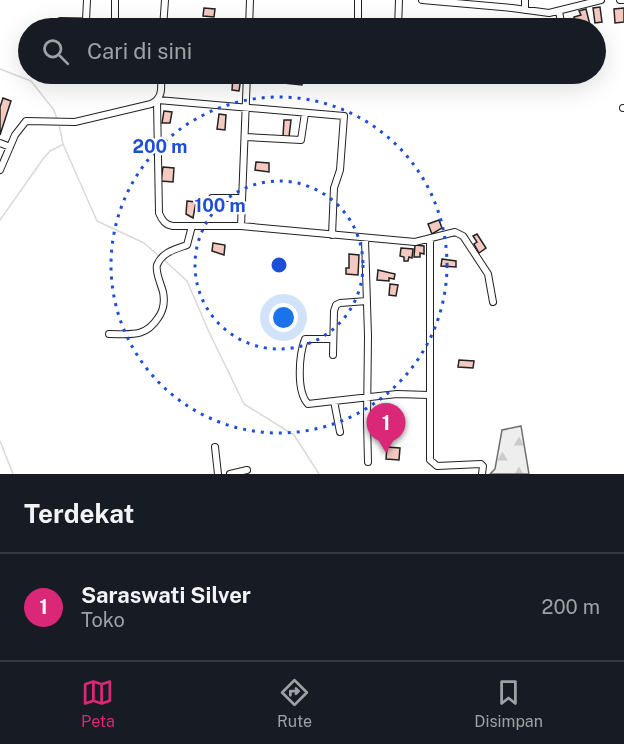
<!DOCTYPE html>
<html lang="id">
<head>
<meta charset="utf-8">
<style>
  :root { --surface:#171b24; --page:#20242c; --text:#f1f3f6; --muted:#9ea1a6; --line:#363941; --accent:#db2777 }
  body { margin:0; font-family:"Public Sans",sans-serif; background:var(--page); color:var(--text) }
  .you { position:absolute; left:284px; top:318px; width:21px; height:21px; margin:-15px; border:4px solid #fff; border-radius:50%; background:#1a73e8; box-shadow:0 0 0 9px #1a73e833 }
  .badge { display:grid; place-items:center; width:39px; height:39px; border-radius:50%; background:var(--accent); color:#fff; font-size:20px; font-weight:700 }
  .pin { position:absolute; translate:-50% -50px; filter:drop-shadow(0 2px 3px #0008) }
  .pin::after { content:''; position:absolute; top:32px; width:21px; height:18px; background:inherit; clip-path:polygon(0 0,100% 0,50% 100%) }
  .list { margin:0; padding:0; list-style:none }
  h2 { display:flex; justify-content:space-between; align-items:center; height:78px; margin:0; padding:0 24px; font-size:26px }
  h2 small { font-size:20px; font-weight:400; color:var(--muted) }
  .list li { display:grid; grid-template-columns:39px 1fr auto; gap:18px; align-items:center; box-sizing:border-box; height:108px; padding:0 24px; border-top:2px solid var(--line) }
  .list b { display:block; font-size:22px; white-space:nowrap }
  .list p { margin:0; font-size:20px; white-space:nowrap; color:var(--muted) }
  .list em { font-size:20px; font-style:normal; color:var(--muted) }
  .icon { flex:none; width:33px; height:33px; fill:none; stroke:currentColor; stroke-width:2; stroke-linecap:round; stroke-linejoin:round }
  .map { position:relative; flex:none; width:624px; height:474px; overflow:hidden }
  .search { position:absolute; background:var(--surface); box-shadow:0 6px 24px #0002; left:18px; right:18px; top:18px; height:66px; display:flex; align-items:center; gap:15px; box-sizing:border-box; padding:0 21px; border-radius:33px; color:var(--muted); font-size:22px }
  .sheet { height:186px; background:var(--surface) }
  nav { display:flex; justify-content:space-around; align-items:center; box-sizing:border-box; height:84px; border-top:2px solid var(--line); background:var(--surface); font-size:16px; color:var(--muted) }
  nav a { display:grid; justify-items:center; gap:3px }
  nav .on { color:var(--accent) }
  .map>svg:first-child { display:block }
  .forest { fill:url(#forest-firs); stroke:#6f6f6f; stroke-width:1.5 }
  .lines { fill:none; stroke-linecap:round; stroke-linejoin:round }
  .stream { stroke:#d9d9d9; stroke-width:1.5 }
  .building { fill:#f3c9c0; stroke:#222; stroke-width:1.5 }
  .minor-casing { stroke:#222; stroke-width:8 }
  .minor { stroke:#fff; stroke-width:6 }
  .ring { fill:none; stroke:#1d4ed8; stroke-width:3; stroke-dasharray:3 6 }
  .centre { fill:#1d4ed8; stroke:#fff; stroke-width:3 }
  .ring-label { font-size:18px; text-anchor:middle; font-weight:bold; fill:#1d4ed8; stroke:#fff; stroke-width:4.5; stroke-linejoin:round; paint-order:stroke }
</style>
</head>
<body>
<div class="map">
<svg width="624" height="474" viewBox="0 0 624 474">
  <defs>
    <pattern id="forest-firs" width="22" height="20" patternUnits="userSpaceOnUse" patternTransform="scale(1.5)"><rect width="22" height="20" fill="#eee"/><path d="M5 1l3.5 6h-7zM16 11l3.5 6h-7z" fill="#ccc"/></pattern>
  </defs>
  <rect width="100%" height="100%" fill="#fff"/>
  <path class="forest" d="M521,426L529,474H490L495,469L502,430Z"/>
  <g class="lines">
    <path class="stream" d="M0,69L31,81L54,110L57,119
      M59,124L63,144L97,221L144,243L160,257
      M0,220L43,159L50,151L62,145
      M164,260L187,281L209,332L244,404L294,435L319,474
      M0,441L13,474"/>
  </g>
  <path class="building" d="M600,7L602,22L595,23L593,8Z
    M204,8L215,9L214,17L203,16Z
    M624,8V22L615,23L614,9Z
    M586,9L590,25L584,27L583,23L576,25L574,17L581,15L579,11Z
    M233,76L241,77L239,91L232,90Z
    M285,77L302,79V85L284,83Z
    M3,98L11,101L0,135V107Z
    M164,111L172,112L170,123H162Z
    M219,114L226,115L225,130L217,129Z
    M284,120H291L289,137L283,136Z
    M256,162L269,163V172L255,170Z
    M163,167L174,168L173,182L161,181Z
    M187,201L196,202L193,218L186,214Z
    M439,220L442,228L432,234L428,224Z
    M477,234L486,248L479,253L474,244L477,242L473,236Z
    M213,243L225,245L224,255L212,251Z
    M415,245L424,246V254L420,253V257H414Z
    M401,248L413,249L412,258L409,257L408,261H404V257L400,256Z
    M349,254L359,255L358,275L346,274V268H349Z
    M442,259L456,261V267L441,266Z
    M378,270L395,274L394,279L389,278V281L377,280Z
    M390,284L398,285L396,296L389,295Z
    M459,360L474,361L473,368L458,367Z
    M387,447L400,448L399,460L386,459Z"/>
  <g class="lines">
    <g class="minor-casing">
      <path id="minor" d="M422,0L512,8L549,13L601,0
        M620,0H624
        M525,10V0
        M559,11L562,28
        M86,20L87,0
        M115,21V0
        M358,21V0
        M58,28V24L60,21L163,23
        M163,28L165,0
        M249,28L250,0
        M398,28L399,0
        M158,100L344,116L340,170L334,188L332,235
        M157,101L159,213C162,220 165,225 173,226H241L415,242L455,232L463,236L488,274L493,302
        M623,108H624
        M245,137L301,140L305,113
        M0,143L10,147
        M0,170L15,135L26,121L75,122L151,104C164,98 161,86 161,74
        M212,198H242
        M241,226L247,74
        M365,239L368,336L367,421L368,462
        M430,239V460L437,466L481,464L483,466L482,474
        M109,334C130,334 145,338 158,318C164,310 165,302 163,292C161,284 155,272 157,265C162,252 176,249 187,245L192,226
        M333,339H305C299,355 296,391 308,404L334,401
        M333,355L334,311L336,305L340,303L367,301
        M340,432L334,401L397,394L429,395
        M215,447L218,474
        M230,474L247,470"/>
    </g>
    <use href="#minor" class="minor"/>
  </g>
  <g class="ring">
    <circle cx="279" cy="265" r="84"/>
    <circle cx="279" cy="265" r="168"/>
  </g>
  <circle cx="279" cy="265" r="9" class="centre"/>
  <g class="ring-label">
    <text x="160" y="153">200 m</text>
    <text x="220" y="212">100 m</text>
  </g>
</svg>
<div class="you"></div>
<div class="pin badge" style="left:386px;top:453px">1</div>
<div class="search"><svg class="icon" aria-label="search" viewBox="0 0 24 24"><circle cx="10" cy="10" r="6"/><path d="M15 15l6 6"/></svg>Cari di sini</div>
</div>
<section class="sheet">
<h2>Terdekat<small></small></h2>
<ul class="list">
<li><span class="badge">1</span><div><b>Saraswati Silver</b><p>Toko</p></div><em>200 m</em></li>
</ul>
</section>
<nav>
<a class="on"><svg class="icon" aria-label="map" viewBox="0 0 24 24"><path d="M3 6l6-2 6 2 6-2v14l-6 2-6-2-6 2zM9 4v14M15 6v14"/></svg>Peta</a>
<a><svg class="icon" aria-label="directions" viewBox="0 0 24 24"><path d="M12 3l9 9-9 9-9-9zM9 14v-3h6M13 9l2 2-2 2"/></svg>Rute</a>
<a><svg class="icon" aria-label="saved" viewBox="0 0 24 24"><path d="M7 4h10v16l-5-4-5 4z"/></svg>Disimpan</a>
</nav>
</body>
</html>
